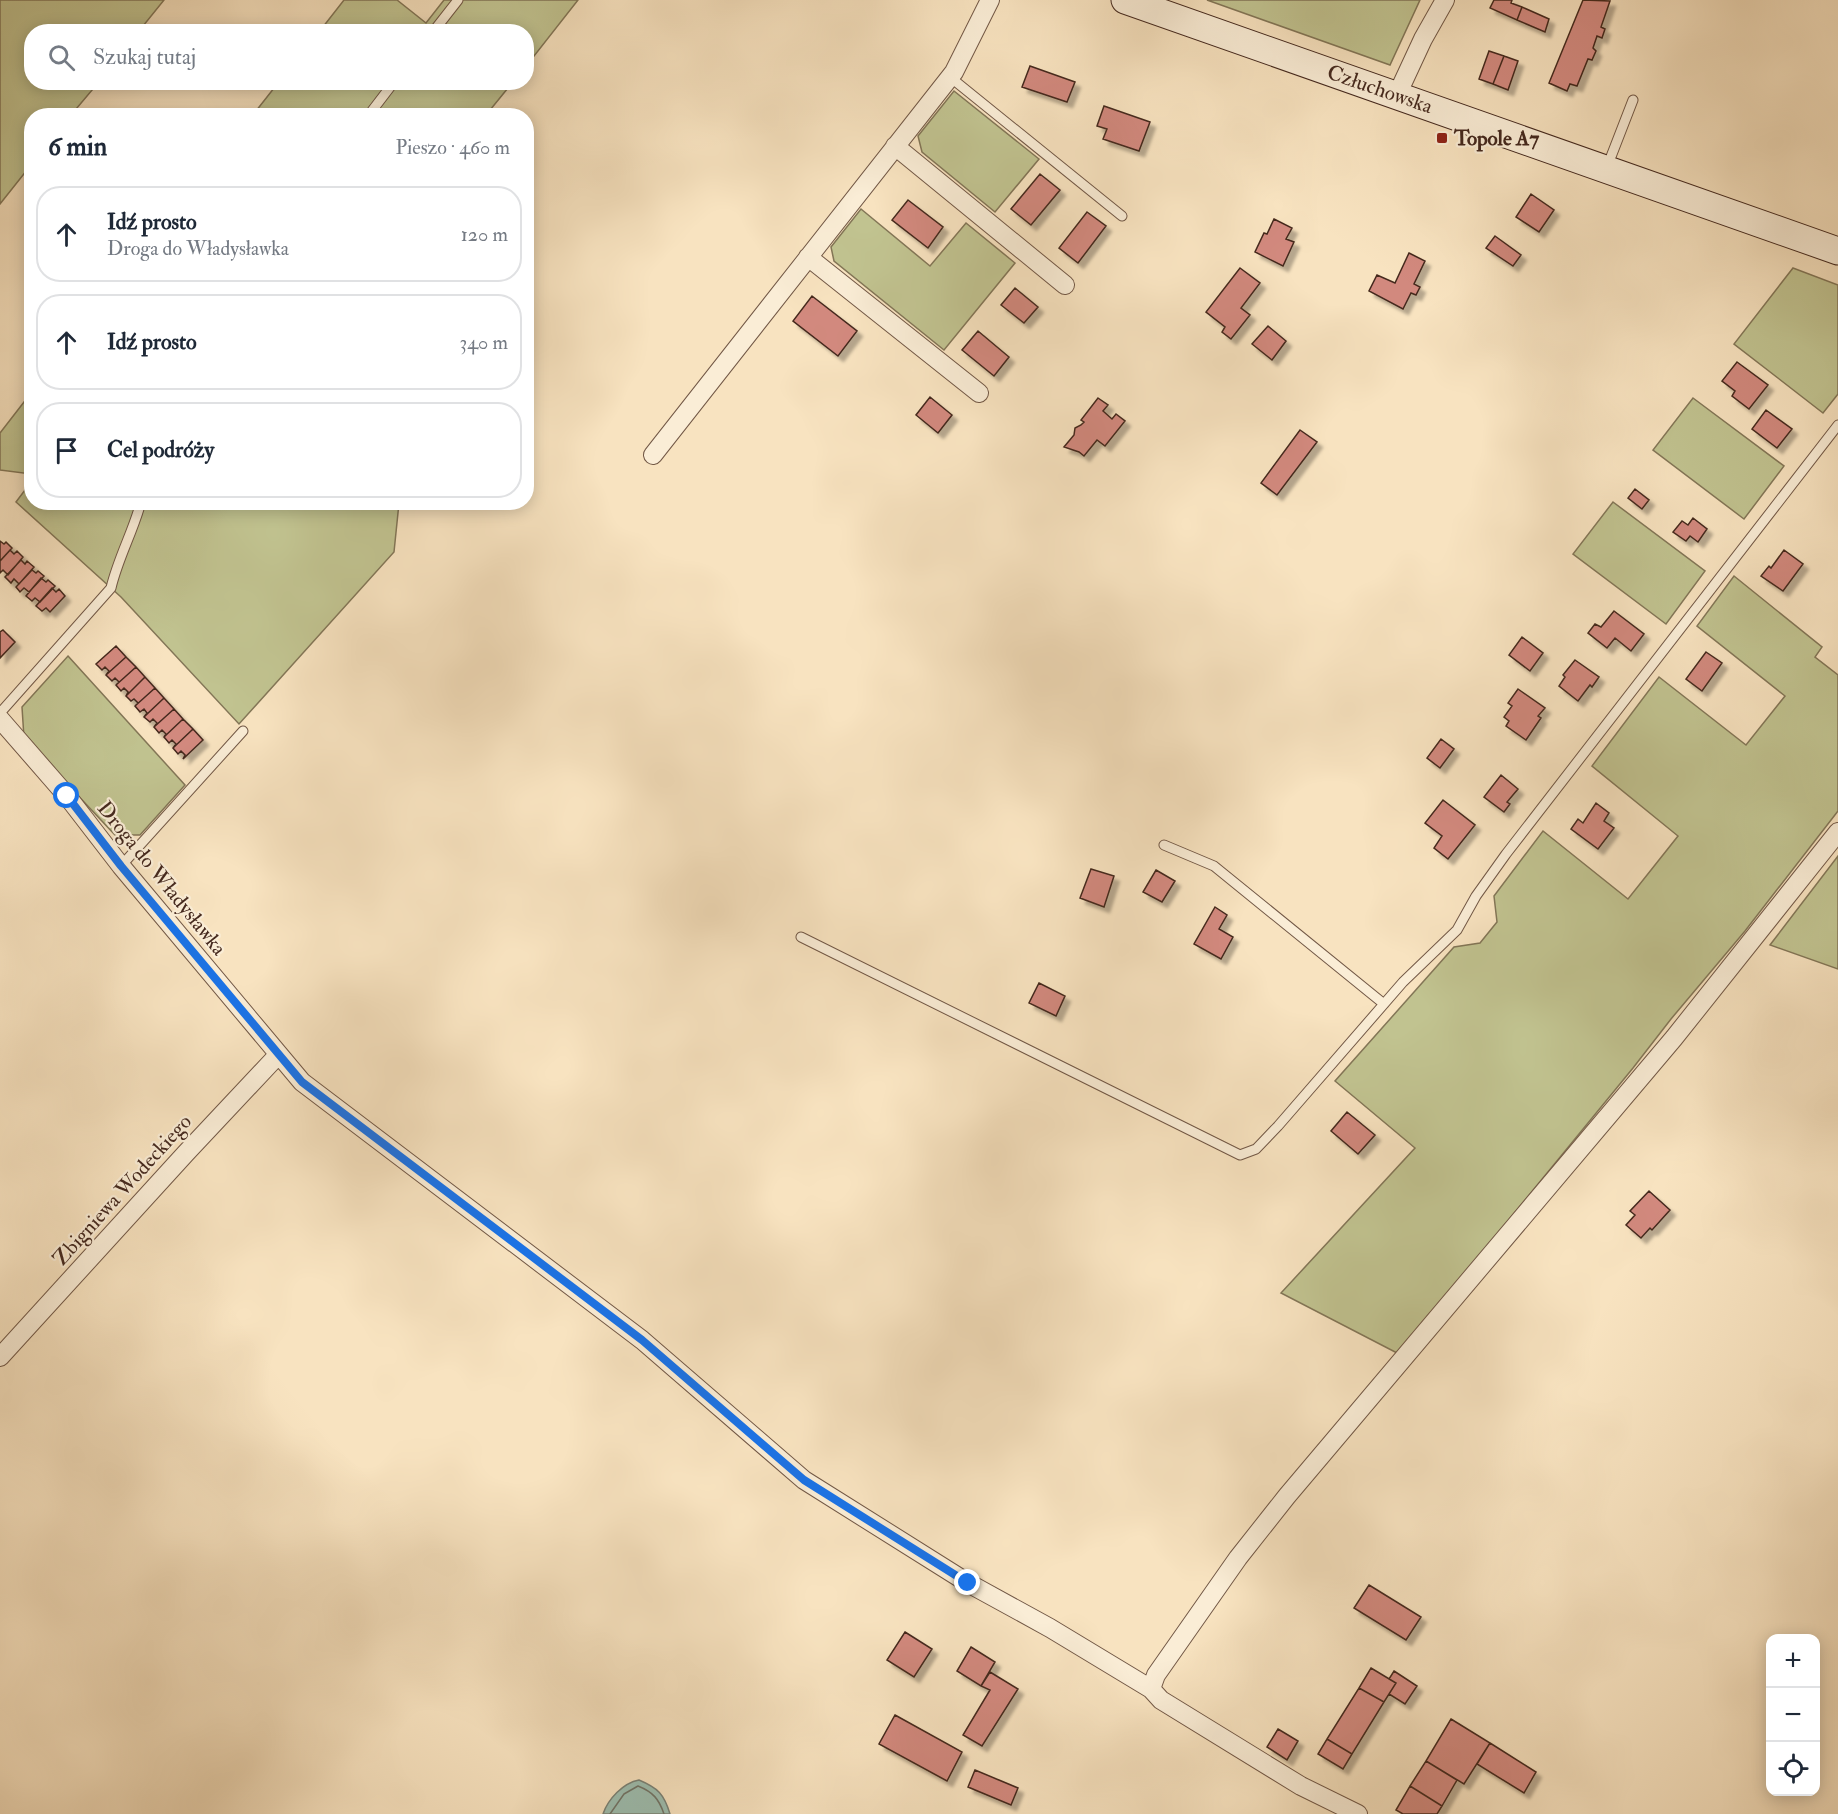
<!DOCTYPE html>
<html lang="pl">
<head>
<meta charset="utf-8">
<style>
  :root { --surface:#fff; --page:#f2f2f3; --text:#1f2937; --muted:#747a83; --line:#e0e1e3 }
  body { margin:0; font-family:"IM FELL Double Pica",serif; background:var(--page); color:var(--text) }
  .controls { position:absolute; right:18px; bottom:18px; display:grid; overflow:hidden; border-radius:12px; box-shadow:0 3px 15px #0003 }
  .controls button { width:54px; height:54px; display:grid; place-items:center; padding:0; border:0; border-bottom:2px solid var(--line); background:var(--surface); color:var(--text); font:30px sans-serif }
  .stop { position:absolute; width:18px; height:18px; margin:-14px; border:4px solid #1a73e8; border-radius:50%; background:#fff }
  .stop.end { background:#1a73e8; border-color:#fff; box-shadow:0 2px 6px #0008 }
  .list { margin:0; padding:0; list-style:none }
  h2 { display:flex; justify-content:space-between; align-items:center; height:78px; margin:0; padding:0 24px; font-size:26px }
  h2 small { font-size:20px; font-weight:400; color:var(--muted) }
  .list li { display:grid; grid-template-columns:39px 1fr auto; gap:18px; align-items:center; box-sizing:border-box; height:96px; margin:0 12px 12px; padding:0 12px; border:2px solid var(--line); border-radius:24px }
  .list b { display:block; font-size:22px; white-space:nowrap }
  .list p { margin:0; font-size:20px; white-space:nowrap; color:var(--muted) }
  .list em { font-size:20px; font-style:normal; color:var(--muted) }
  .icon { flex:none; width:33px; height:33px; fill:none; stroke:currentColor; stroke-width:2; stroke-linecap:round; stroke-linejoin:round }
  .map { position:relative; flex:none; width:1838px; height:1814px; overflow:hidden }
  .search { position:absolute; background:var(--surface); box-shadow:0 3px 15px #0003; left:24px; top:24px; width:510px; height:66px; display:flex; align-items:center; gap:15px; box-sizing:border-box; padding:0 21px; border-radius:24px; color:var(--muted); font-size:22px }
  .panel { position:absolute; background:var(--surface); box-shadow:0 3px 15px #0003; left:24px; top:108px; width:510px; height:402px; border-radius:24px }
  .map>svg:first-child { display:block }
  .green { fill:#c1c390; stroke:#837657; stroke-width:1.5 }
  .water { fill:#9dbeb0; stroke:#7a8276; stroke-width:1.5 }
  .lines { fill:none; stroke-linecap:round; stroke-linejoin:round }
  .shore { stroke:#717467; stroke-width:1.5 }
  .building { fill:#d2897e; stroke:#45291e; stroke-width:1.5; filter:url(#shadow) }
  .service-casing { stroke:#725846; stroke-width:11 }
  .minor-casing { stroke:#725846; stroke-width:20 }
  .secondary-casing { stroke:#45291e; stroke-width:29 }
  .service { stroke:#faedd6; stroke-width:9 }
  .minor { stroke:#faedd6; stroke-width:18 }
  .secondary { stroke:#faedd6; stroke-width:27 }
  .route { stroke:#1a73e8; stroke-width:8 }
  .poi-dot { fill:#8f2418; stroke:#faedd6; stroke-width:2 }
  .labels { text-anchor:middle; stroke-width:4.5; stroke-linejoin:round; paint-order:stroke }
  .street-label { font-size:21px; fill:#45291e; stroke:#faedd6 }
  .poi-label { font-size:21px; font-weight:bold; fill:#45291e; stroke:#faedd6; text-anchor:start }
</style>
</head>
<body>
<div class="map">
<svg width="1838" height="1814" viewBox="0 0 1838 1814">
  <defs>
    <filter id="shadow"><feDropShadow dx="5.5" dy="5.5" stdDeviation="1.5" flood-color="#0004"/></filter>
  </defs>
  <rect width="100%" height="100%" fill="#f8e3c0"/>
  <filter id="stains"><feTurbulence type="fractalNoise" baseFrequency=".00333" numOctaves="4"/><feColorMatrix values="0 0 0 0 .2 0 0 0 0 .09 0 0 0 0 .02 0 0 0 .5 -.17"/></filter>
  <radialGradient id="worn" r=".72"><stop offset=".6" stop-color="#630" stop-opacity="0"/><stop offset="1" stop-color="#630" stop-opacity=".3"/></radialGradient>
  <path class="green" d="M0,0H164L139,31L32,32V82L98,83L71,115L32,116L31,165L0,204Z
    M344,0H397L426,23L444,0H578L527,65L526,32H319Z
    M1207,0H1420L1390,65Z
    M278,83H512L486,115L252,116Z
    M954,91L1039,159L995,212L922,152L918,136Z
    M861,209L930,266L966,223L1015,263L944,350L834,261L831,247Z
    M1793,268L1838,285V394L1823,413L1734,344Z
    M31,393V474L0,470V433Z
    M1693,398L1784,466L1744,519L1653,450Z
    M31,482L32,502L399,503L394,552L239,724L121,597L16,502Z
    M1613,502L1705,571L1666,624L1573,554Z
    M1734,576L1822,647L1815,657L1838,675V811L1745,931L1671,1019L1633,1068L1399,1354L1281,1293L1415,1148L1335,1081L1454,947L1480,943L1497,922L1494,896L1543,831L1628,899L1678,836L1592,766L1659,677L1746,745L1785,696L1697,626Z
    M68,656L185,785L140,835H115L24,738L22,707Z
    M1838,856V969L1770,945Z"/>
  <path class="water" d="M639,1780C658,1788 664,1794 670,1814H603C608,1799 623,1783 639,1780Z"/>
  <g class="lines">
    <path class="shore" d="M610,1814L624,1794L638,1786C653,1792 659,1799 664,1814"/>
  </g>
  <path class="building" d="M1494,0H1512L1511,3L1522,7L1517,20L1490,8Z
    M1583,0L1610,1L1601,27L1605,29L1602,38L1597,36L1593,48L1596,51L1592,60L1588,59L1577,86L1570,84L1567,91L1549,83Z
    M1522,7L1549,19L1545,32L1517,20Z
    M1489,51L1504,56L1493,84L1479,79Z
    M1504,56L1518,61L1508,90L1493,84Z
    M1030,66L1075,82L1067,102L1022,87Z
    M1104,106L1150,122L1139,151L1103,139L1107,129L1097,126Z
    M1040,174L1060,190L1031,225L1011,209Z
    M1531,194L1554,210L1539,232L1516,217Z
    M908,200L943,227L928,248L892,220Z
    M1087,212L1106,226L1078,263L1059,248Z
    M1274,219L1292,228L1286,239L1294,242L1283,266L1255,252L1264,233L1267,234Z
    M1495,236L1521,255L1513,266L1486,248Z
    M1409,253L1425,261L1414,284L1420,287L1416,295L1411,293L1403,309L1369,291L1377,275L1395,283Z
    M1240,268L1260,283L1241,308L1250,315L1231,339L1222,332L1225,327L1206,312Z
    M1015,288L1038,307L1024,323L1001,305Z
    M812,296L857,331L838,356L793,321Z
    M1268,326L1286,341L1272,360L1252,344Z
    M978,331L1009,357L994,376L962,350Z
    M1737,362L1768,385L1749,409L1732,396L1735,391L1722,381Z
    M930,397L952,415L938,433L916,415Z
    M1098,398L1108,405L1103,411L1112,419L1116,414L1125,421L1105,446L1097,440L1084,456L1079,452L1064,447L1074,435L1075,428L1081,425L1084,422L1081,420Z
    M1766,410L1792,429L1777,448L1752,429Z
    M1300,430L1317,442L1277,495L1261,483Z
    M1635,489L1649,500L1642,509L1628,498Z
    M1693,518L1707,529L1698,542L1690,536L1686,541L1673,532L1682,521L1688,525Z
    M0,541L4,544L6,542L12,548L0,561Z
    M10,550L14,554L17,551L23,557L8,575L3,570L0,573V561Z
    M1784,550L1803,564L1783,591L1761,576L1769,566L1771,568Z
    M21,560L25,564L27,561L34,567L19,584L14,579L11,583L5,577Z
    M32,570L36,573L38,571L44,576L29,592L24,588L20,592L16,587Z
    M41,578L46,582L48,580L55,586L40,602L35,598L32,601L26,596Z
    M52,588L56,592L59,589L65,596L50,612L46,608L42,611L36,606Z
    M1614,611L1644,634L1631,651L1615,638L1607,648L1588,633L1595,624L1601,627Z
    M3,630L15,642L0,658V632Z
    M1522,637L1543,653L1530,671L1509,655Z
    M116,646L126,657L106,675L109,671L105,667L102,670L96,664Z
    M1706,652L1722,663L1702,691L1686,679Z
    M126,657L136,667L116,685L119,682L115,678L112,681L106,675Z
    M1575,660L1599,677L1592,687L1590,685L1578,701L1559,686L1565,677L1563,675Z
    M136,667L145,677L126,696L128,692L124,688L121,691L116,685Z
    M145,677L155,688L135,706L138,703L134,699L131,701L126,696Z
    M155,688L164,698L144,717L147,713L144,709L140,712L135,706Z
    M1518,689L1545,708L1538,716L1541,718L1526,740L1506,726L1509,721L1504,717L1512,706L1508,703Z
    M164,698L174,709L154,727L157,723L153,719L150,722L144,717Z
    M174,709L183,719L164,737L166,734L162,730L159,733L154,727Z
    M183,719L193,729L173,748L176,744L172,740L169,743L164,737Z
    M193,729L203,740L183,759L185,755L181,751L178,754L173,748Z
    M1441,739L1454,749L1440,768L1427,758Z
    M1501,775L1518,789L1507,802L1510,804L1504,812L1484,797Z
    M1443,800L1475,825L1448,859L1434,848L1442,836L1425,823Z
    M1596,803L1609,813L1604,821L1614,828L1598,849L1571,829L1578,819L1583,823Z
    M1091,869L1114,876L1104,907L1080,898Z
    M1156,870L1175,881L1162,902L1143,892Z
    M1215,907L1227,915L1219,929L1233,937L1221,959L1194,944Z
    M1039,983L1065,996L1056,1016L1029,1003Z
    M1347,1112L1375,1135L1358,1154L1331,1131Z
    M1649,1191L1670,1210L1652,1230L1650,1228L1641,1238L1626,1225L1635,1215L1630,1211Z
    M1369,1585L1421,1617L1406,1640L1354,1608Z
    M905,1632L932,1649L914,1677L887,1660Z
    M971,1647L995,1662L981,1686L957,1671Z
    M1371,1668L1396,1683L1384,1702L1359,1688Z
    M1394,1671L1417,1686L1405,1704L1389,1694L1396,1683L1389,1679Z
    M990,1672L1018,1689L982,1746L963,1735L990,1690L981,1686Z
    M1359,1688L1384,1702L1352,1754L1327,1739Z
    M895,1715L962,1752L947,1781L879,1744Z
    M1451,1719L1490,1743L1464,1784L1426,1761Z
    M1278,1729L1298,1741L1287,1760L1267,1747Z
    M1327,1739L1352,1754L1343,1769L1318,1754Z
    M1490,1743L1536,1772L1524,1793L1477,1764Z
    M1426,1761L1457,1780L1442,1806L1410,1786Z
    M975,1770L1018,1788L1011,1805L968,1787Z
    M1410,1786L1442,1806L1437,1814H1403L1396,1810Z"/>
  <g class="lines">
    <g class="service-casing">
      <path id="service" d="M433,32L458,0
        M950,77L1122,216
        M368,116L394,82
        M1607,167L1633,100
        M0,713L111,588C118,558 133,532 141,502
        M1164,845L1214,866L1384,1004
        M121,866L243,731
        M801,937L1240,1155L1256,1149L1278,1126L1403,982L1457,930L1476,896L1506,854L1838,425"/>
    </g>
    <g class="minor-casing">
      <path id="minor" d="M1397,95L1423,39L1445,0
        M895,146L1065,285
        M808,257L979,393
        M653,455L954,72L990,0
        M0,719L67,796L121,866L302,1082L642,1340L804,1480L968,1583L1050,1628L1151,1689L1161,1700L1301,1786L1358,1814
        M0,1357L186,1153L278,1055
        M1151,1689L1156,1675L1238,1558L1287,1496L1674,1038L1838,832"/>
    </g>
    <g class="secondary-casing">
      <path id="secondary" d="M1125,0L1838,251"/>
    </g>
    <use href="#service" class="service"/>
    <use href="#minor" class="minor"/>
    <use href="#secondary" class="secondary"/>
  </g>
  <g class="lines">
    <path class="route" d="M67,796L121,866L302,1082L642,1340L804,1480L968,1583"/>
  </g>
  <rect class="poi-dot" x="1436" y="132" width="12" height="12" rx="3"/>
  <g class="labels">
    <g class="street-label">
      <text transform="translate(1380 89) rotate(19)" y="7">Człuchowska</text>
      <text transform="translate(162 878) rotate(51)" y="7">Droga do Władysławka</text>
      <text transform="translate(122 1190) rotate(-48)" y="7">Zbigniewa Wodeckiego</text>
    </g>
    <g class="poi-label">
      <text x="1454" y="145">Topole A7</text>
    </g>
  </g>
  <rect width="100%" height="100%" filter="url(#stains)"/>
  <rect width="100%" height="100%" fill="url(#worn)"/>
</svg>
<div class="controls">
<button>+</button>
<button>−</button>
<button><svg class="icon" aria-label="locate" viewBox="0 0 24 24"><circle cx="12" cy="12" r="6"/><path d="M12 2v4M12 18v4M2 12h4M18 12h4"/></svg></button>
</div>
<div class="stop" style="left:67px;top:796px"></div>
<div class="stop end" style="left:968px;top:1583px"></div>
<div class="search"><svg class="icon" aria-label="search" viewBox="0 0 24 24"><circle cx="10" cy="10" r="6"/><path d="M15 15l6 6"/></svg>Szukaj tutaj</div>
<section class="panel">
<h2>6 min<small>Pieszo · 460 m</small></h2>
<ul class="list">
<li><svg class="icon" aria-label="ahead" viewBox="0 0 24 24"><path d="M12 20V5M6 11l6-6 6 6"/></svg><div><b>Idź prosto</b><p>Droga do Władysławka</p></div><em>120 m</em></li>
<li><svg class="icon" aria-label="ahead" viewBox="0 0 24 24"><path d="M12 20V5M6 11l6-6 6 6"/></svg><div><b>Idź prosto</b></div><em>340 m</em></li>
<li><svg class="icon" aria-label="arrive" viewBox="0 0 24 24"><path d="M6 21V4h12l-3 4 3 4H6"/></svg><div><b>Cel podróży</b></div></li>
</ul>
</section>
</div>
</body>
</html>
